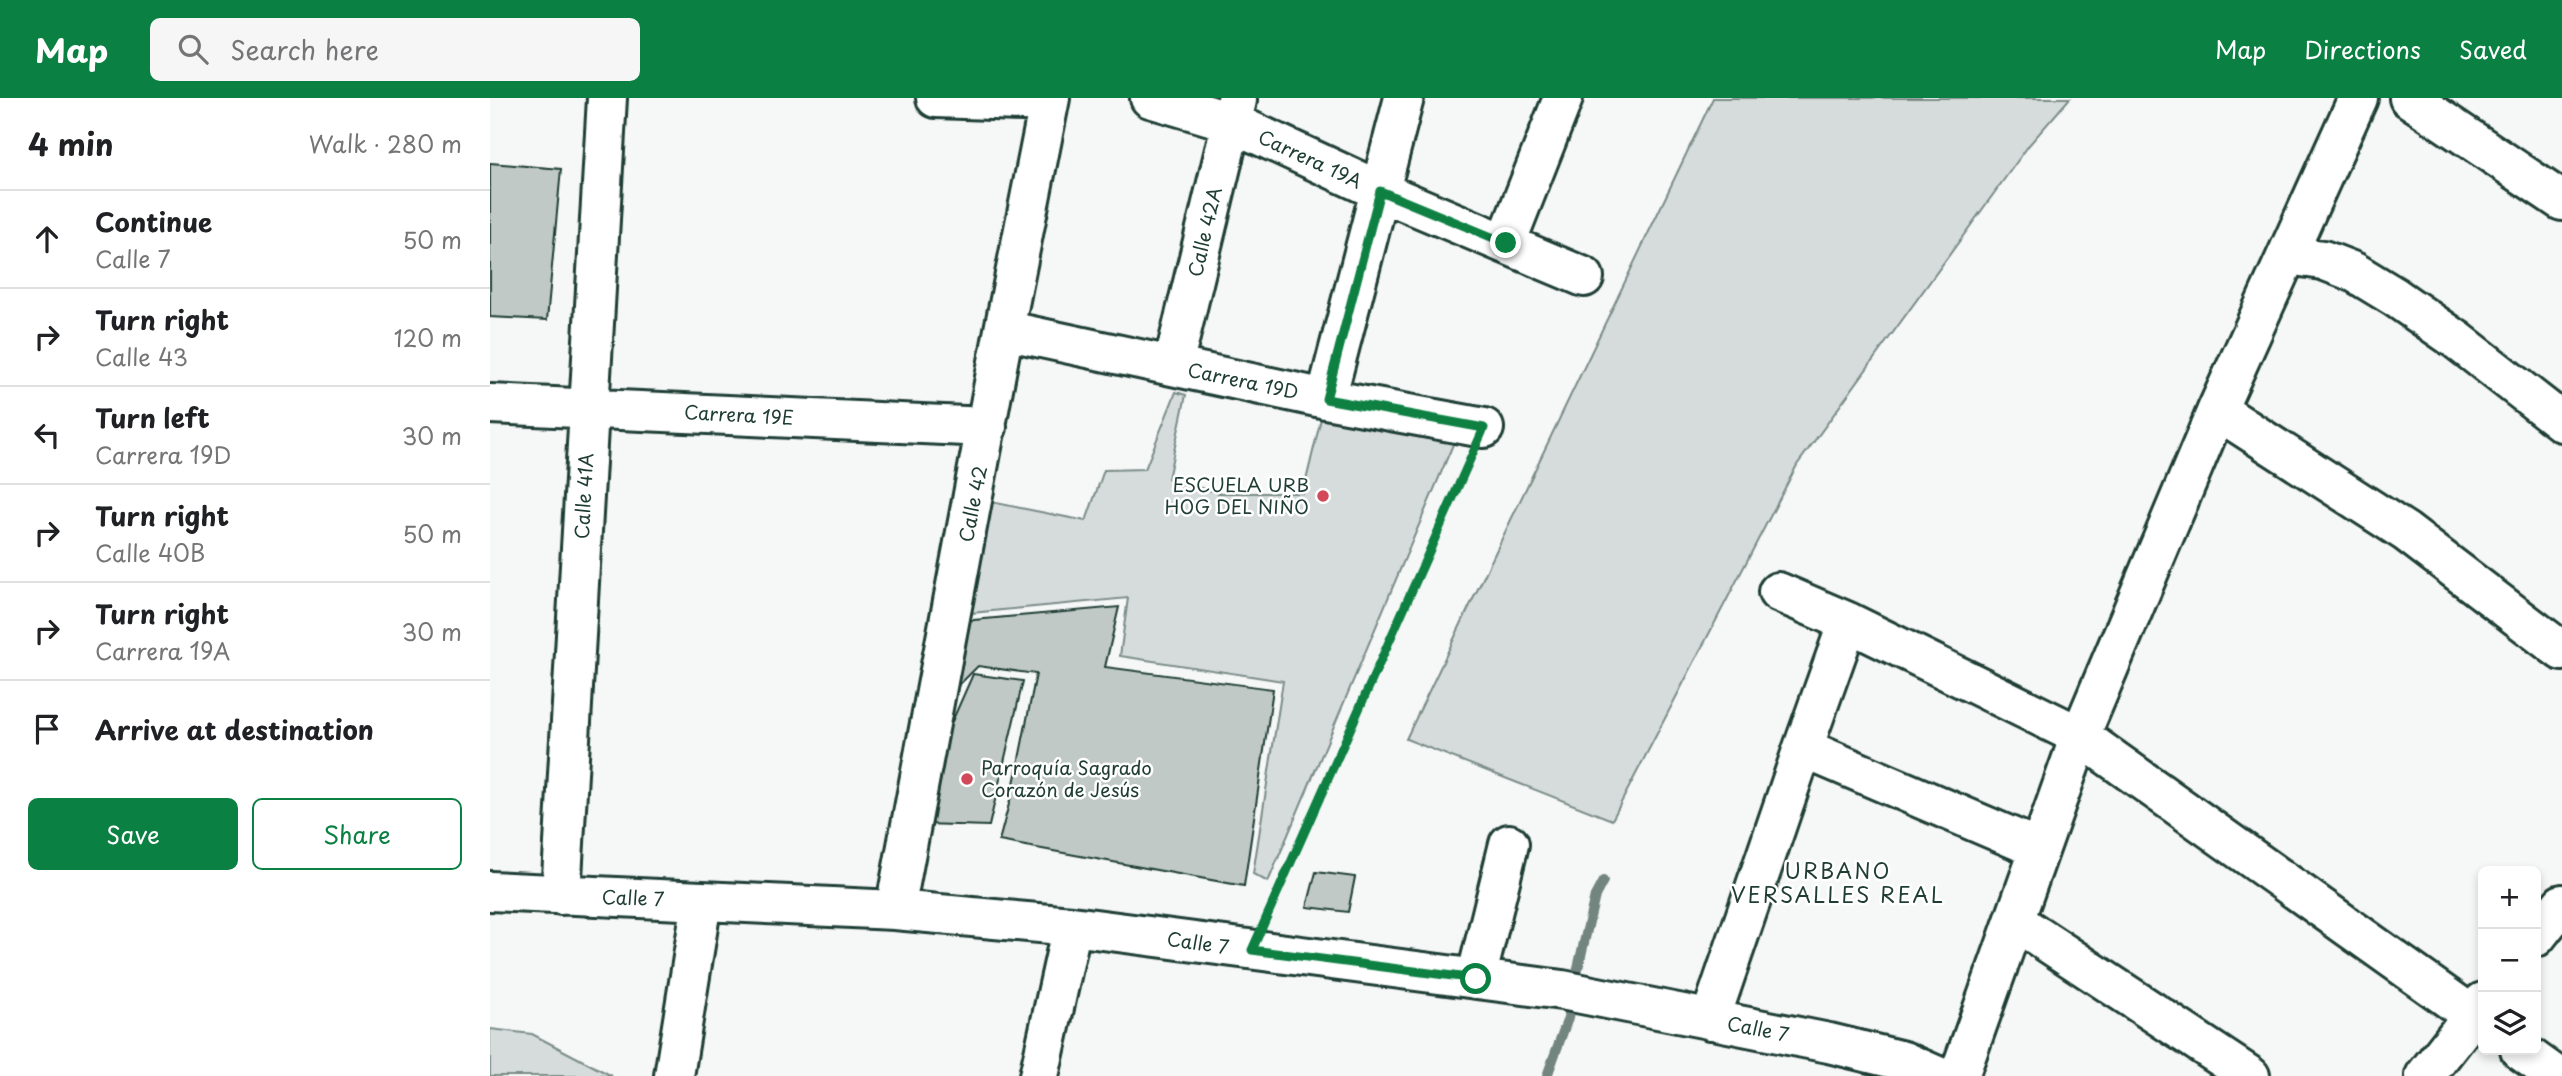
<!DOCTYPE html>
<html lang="en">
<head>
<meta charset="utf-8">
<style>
  :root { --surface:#fff; --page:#f6f6f6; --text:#202124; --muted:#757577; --line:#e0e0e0; --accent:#0b8043 }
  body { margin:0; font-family:"Playpen Sans",sans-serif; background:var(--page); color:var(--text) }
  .controls { position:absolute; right:21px; bottom:21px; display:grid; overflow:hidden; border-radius:10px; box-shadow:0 4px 10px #0003 }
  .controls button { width:63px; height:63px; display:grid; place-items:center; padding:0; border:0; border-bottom:2px solid var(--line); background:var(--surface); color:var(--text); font:35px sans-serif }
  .stop { position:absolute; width:21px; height:21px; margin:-16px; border:5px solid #0b8043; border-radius:50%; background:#fff }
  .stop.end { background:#0b8043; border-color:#fff; box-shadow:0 2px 7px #0008 }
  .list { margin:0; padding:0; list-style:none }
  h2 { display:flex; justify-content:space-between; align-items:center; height:91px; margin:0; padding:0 28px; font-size:30px }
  h2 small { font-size:23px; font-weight:400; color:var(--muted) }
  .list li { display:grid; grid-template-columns:46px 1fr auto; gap:21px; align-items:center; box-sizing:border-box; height:98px; padding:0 28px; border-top:2px solid var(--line) }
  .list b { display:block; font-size:26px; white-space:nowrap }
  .list p { margin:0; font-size:23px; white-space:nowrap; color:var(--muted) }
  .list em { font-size:23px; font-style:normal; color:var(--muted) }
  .actions { display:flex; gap:14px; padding:21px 28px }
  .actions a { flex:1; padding:16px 0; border:2px solid var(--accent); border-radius:10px; text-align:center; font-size:24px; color:var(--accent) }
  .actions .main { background:var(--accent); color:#fff }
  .icon { flex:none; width:38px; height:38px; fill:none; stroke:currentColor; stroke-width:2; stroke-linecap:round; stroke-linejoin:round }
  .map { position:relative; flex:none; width:2072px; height:978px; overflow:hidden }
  header { display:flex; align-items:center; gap:42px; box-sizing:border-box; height:98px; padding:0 35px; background:var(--accent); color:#fff }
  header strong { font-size:33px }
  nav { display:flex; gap:38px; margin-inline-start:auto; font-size:24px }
  .search { width:490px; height:63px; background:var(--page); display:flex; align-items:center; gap:18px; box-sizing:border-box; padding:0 24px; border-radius:10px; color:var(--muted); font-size:26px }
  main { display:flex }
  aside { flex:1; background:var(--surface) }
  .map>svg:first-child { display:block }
  .green { fill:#d6dcdb; stroke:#7a8c88; stroke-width:2 }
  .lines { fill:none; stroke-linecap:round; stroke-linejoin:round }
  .stream { stroke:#72857f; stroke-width:10 }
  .building { fill:#c0c9c6; stroke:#1f3d34; stroke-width:2 }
  .minor-casing { stroke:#1f3d34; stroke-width:44 }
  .path { stroke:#1f3d34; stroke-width:4.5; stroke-dasharray:5 5; stroke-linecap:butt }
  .minor { stroke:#fff; stroke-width:38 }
  .route { stroke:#0b8043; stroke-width:9 }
  .poi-dot { fill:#d1495b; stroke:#fff; stroke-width:2.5 }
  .labels { text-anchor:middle; stroke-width:5; stroke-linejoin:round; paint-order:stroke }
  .street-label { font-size:19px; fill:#1f3d34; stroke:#fff }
  .poi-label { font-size:19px; fill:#1f3d34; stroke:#fff; text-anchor:end }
  .neighbourhood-label { font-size:21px; letter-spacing:2px; fill:#1f3d34; stroke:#fff }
</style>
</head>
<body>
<header>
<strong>Map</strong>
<div class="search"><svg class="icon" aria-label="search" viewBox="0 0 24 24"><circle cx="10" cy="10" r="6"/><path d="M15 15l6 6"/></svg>Search here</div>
<nav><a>Map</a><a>Directions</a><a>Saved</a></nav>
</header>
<main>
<aside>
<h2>4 min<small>Walk · 280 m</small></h2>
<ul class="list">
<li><svg class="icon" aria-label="ahead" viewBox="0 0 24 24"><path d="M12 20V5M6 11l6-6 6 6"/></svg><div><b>Continue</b><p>Calle 7</p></div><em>50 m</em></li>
<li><svg class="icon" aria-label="right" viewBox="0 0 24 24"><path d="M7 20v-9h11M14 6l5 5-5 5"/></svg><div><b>Turn right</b><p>Calle 43</p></div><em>120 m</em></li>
<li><svg class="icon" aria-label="left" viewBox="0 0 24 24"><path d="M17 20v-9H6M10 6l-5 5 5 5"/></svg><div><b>Turn left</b><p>Carrera 19D</p></div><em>30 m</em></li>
<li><svg class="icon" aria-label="right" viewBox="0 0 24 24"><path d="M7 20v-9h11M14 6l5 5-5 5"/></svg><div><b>Turn right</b><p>Calle 40B</p></div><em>50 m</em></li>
<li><svg class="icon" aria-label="right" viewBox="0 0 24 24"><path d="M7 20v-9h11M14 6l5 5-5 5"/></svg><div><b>Turn right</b><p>Carrera 19A</p></div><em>30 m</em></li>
<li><svg class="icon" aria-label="arrive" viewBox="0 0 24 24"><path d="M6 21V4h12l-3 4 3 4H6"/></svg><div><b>Arrive at destination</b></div></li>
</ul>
<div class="actions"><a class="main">Save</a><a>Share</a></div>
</aside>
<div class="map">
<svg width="2072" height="978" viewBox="0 0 2072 978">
  <rect width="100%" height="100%" fill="#f6f7f7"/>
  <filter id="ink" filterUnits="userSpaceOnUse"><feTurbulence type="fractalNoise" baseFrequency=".0143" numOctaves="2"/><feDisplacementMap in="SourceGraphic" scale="14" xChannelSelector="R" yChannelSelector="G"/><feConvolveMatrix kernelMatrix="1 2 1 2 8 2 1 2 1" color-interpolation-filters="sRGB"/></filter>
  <g filter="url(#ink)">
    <path class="green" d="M1223,0H1580L1539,47L1307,367L1122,722L916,641Z
      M686,294L696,297L678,381L729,395H813L834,308L967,337L778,784L763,776L793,583L630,558L638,500L459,517L491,402L596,423L614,372L655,371Z
      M0,931L42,936L122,978H0Z"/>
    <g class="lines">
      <path class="stream" d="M1084,887L1105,798L1113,783
        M1057,978L1078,920L1081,902"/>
    </g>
    <path class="building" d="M0,65L71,71L57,222L0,219Z
      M629,509L615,569L783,591L754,788L509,743L523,691L546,576L488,568L465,591L473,523Z
      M483,576L533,583L499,728L434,726L456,637Z
      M826,774L865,779L858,814L817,809Z"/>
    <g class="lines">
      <g class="minor-casing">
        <path id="minor" d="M446,0L559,4
          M660,0L741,24L890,93L1094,179
          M1919,0L2072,103
          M1016,145L1073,0
          M1797,157L1833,162L1864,174L1905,199L1967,242L2072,324
          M514,232L836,301L994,330
          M683,268L747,2
          M836,301L914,0
          M0,306L497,329
          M1727,312L1916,434L2072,553
          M1288,494L1358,524L1590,638L1993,925
          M1313,650L1549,751
          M0,793L405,812L582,828L1072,892L1339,945L1413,963L1447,978
          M71,797L117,0
          M405,812L514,232L560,0
          M1525,823L1760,978
          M2046,839L2072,806
          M986,881L1019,746
          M1220,922L1313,650L1358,524
          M2030,952L2066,978
          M184,978L212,803
          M549,978L582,828
          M1469,978L1590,638L1727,312L1868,0
          M1935,978L1993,904"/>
      </g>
      <path class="path" d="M776,819L980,361"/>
      <use href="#minor" class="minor"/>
    </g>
  </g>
  <g class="lines" filter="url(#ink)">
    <path class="route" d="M986,881L762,852L994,330L836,301L890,93L1016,145"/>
  </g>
  <g class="poi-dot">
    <circle cx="833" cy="398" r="7"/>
    <circle cx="477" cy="681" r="7"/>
  </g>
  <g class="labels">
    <g class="street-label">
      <text transform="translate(820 61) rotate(25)" y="7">Carrera 19A</text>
      <text transform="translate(715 134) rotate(-77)" y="7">Calle 42A</text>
      <text transform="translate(753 283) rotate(12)" y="7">Carrera 19D</text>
      <text transform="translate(249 317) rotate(3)" y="7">Carrera 19E</text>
      <text transform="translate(94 398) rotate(-87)" y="7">Calle 41A</text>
      <text transform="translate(483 406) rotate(-79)" y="7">Calle 42</text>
      <text transform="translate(143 800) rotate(2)" y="7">Calle 7</text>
      <text transform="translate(708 845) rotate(8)" y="7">Calle 7</text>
      <text transform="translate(1268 931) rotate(11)" y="7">Calle 7</text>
    </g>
    <g class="poi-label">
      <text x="819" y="394">ESCUELA URB<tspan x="819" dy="22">HOG DEL NIÑO</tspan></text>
      <text x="491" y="677" text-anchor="start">Parroquía Sagrado<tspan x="491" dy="22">Corazón de Jesús</tspan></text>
    </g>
    <g class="neighbourhood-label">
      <text x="1348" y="781">URBANO<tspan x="1348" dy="24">VERSALLES REAL</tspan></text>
    </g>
  </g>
</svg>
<div class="controls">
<button>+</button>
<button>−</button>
<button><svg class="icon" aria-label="layers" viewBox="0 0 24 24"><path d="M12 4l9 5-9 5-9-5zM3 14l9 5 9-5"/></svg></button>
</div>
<div class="stop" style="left:986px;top:881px"></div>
<div class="stop end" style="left:1016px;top:145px"></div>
</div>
</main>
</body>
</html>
